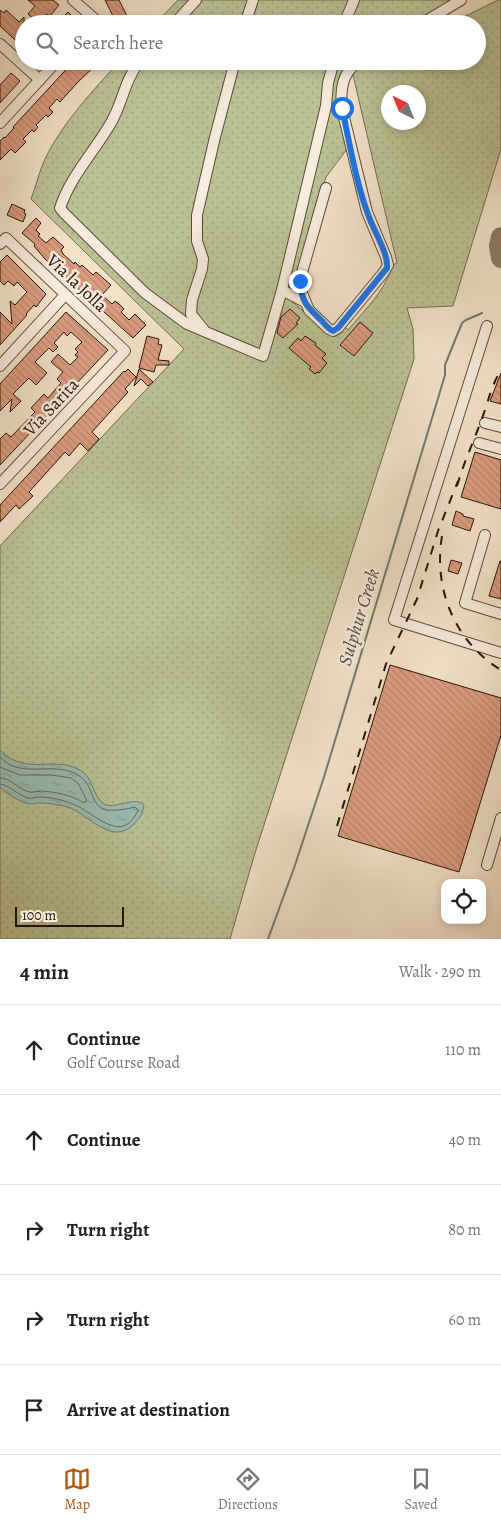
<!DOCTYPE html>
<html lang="en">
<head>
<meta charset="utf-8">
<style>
  :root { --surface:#fff; --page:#f6f6f6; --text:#202124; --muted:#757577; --line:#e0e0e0; --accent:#b45309 }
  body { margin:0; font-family:Alegreya,serif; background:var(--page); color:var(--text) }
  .controls { position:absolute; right:15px; bottom:15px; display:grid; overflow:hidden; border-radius:10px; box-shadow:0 2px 8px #0003 }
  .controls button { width:45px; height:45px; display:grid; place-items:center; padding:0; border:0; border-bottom:1px solid var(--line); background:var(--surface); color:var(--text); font:25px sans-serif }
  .compass { position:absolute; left:381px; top:85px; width:45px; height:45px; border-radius:50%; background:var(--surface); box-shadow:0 2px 8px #0003; rotate:317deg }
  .scale { position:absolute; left:15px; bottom:12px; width:109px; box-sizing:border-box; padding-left:5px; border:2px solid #281306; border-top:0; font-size:14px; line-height:18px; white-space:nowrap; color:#281306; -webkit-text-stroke:4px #f7ecdd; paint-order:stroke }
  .stop { position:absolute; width:15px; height:15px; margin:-11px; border:4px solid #1a73e8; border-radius:50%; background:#fff }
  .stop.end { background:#1a73e8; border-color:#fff; box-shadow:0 1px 5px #0008 }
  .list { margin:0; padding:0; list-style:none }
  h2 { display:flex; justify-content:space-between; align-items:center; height:65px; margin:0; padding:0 20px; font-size:21px }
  h2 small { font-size:16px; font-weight:400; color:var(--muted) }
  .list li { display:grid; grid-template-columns:32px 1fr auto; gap:15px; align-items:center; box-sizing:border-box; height:90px; padding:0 20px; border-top:1px solid var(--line) }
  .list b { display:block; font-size:19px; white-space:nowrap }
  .list p { margin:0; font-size:16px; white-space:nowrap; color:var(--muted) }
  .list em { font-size:16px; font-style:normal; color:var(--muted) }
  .icon { flex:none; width:28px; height:28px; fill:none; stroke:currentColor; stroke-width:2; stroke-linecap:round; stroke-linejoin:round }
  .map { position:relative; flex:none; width:501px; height:939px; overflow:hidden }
  .search { position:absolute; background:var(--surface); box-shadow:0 2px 8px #0003; left:15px; right:15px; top:15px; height:55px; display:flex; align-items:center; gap:12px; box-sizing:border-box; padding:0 18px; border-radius:28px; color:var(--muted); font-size:19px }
  .sheet { height:515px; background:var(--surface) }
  nav { display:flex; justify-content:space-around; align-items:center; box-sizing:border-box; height:70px; border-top:1px solid var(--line); background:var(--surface); font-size:14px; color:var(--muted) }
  nav a { display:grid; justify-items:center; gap:2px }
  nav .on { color:var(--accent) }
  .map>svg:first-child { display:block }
  .grass { fill:url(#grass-dots); stroke:#726b4e; fill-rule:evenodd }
  .water { fill:url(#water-ripples); stroke:#6d7a70 }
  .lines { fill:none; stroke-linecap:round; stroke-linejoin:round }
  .shore { stroke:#62685e; stroke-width:1 }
  .stream { stroke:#6d7a70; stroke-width:2 }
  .taxiway { stroke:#8e7a68; stroke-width:20 }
  .building { fill:url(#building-back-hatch); stroke:#281306 }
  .minor-casing { stroke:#5b4737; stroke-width:12 }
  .minor { stroke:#f7ecdd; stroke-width:10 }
  .rail { stroke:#281306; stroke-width:2; stroke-dasharray:9 9; stroke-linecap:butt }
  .route { stroke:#1a73e8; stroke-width:6 }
  .labels { text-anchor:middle; stroke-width:5; stroke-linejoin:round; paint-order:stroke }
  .street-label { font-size:18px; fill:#281306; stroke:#f7ecdd }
  .water-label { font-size:19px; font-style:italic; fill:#504f44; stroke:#f7ecdd }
</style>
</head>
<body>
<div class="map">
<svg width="501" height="939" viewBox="0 0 501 939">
  <defs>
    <pattern id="grass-dots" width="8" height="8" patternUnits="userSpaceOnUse" patternTransform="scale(1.25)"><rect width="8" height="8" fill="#bbc396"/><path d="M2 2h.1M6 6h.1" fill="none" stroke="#a1a780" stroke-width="1.8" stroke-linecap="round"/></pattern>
    <pattern id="water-ripples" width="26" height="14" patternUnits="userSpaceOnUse" patternTransform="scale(1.25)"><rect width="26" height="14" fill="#9bbeb6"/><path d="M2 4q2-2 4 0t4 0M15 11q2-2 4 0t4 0" fill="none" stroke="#86a29b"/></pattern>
    <pattern id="building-back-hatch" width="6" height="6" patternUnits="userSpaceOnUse" patternTransform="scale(1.25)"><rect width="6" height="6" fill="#db9d80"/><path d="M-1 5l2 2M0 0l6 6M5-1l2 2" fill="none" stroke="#bc866d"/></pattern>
  </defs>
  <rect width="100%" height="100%" fill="#f3e2ca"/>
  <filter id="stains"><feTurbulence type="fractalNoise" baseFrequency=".004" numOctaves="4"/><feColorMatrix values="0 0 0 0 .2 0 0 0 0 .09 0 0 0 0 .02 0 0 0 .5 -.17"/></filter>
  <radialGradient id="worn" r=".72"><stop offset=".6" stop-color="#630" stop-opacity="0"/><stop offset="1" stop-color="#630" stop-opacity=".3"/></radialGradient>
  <path class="grass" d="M178,0H452L413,24H155Z
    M498,0H501V149L453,306L407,308L413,329L414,359L255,853L230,939H0V546L184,349L31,199C36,186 39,172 45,159C61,125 94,89 120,61H351C326,85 341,120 347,149L326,177L302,257L288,298L320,325L326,334L331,335L344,326L348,330C367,307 383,294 393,265L397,263L353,75L355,70L373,61H477V24H450ZM388,92H418V122H388Z"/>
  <path class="water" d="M0,750C27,778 56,753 83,772C93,779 95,803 107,805C118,808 136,796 144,805C143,814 139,819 133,825C111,846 88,814 68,807C60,805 50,803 41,803C37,802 34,804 30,804C20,802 6,794 0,787Z"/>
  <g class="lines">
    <path class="shore" d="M0,757C19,779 50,762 74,773C104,786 78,821 135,807L138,810C122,847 94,812 73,804C64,800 49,797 39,797C34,797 32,799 28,798C18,795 9,785 0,784
      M0,767L20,775H52L71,778L78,783L87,801L84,803C72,795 55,792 41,791C37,791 33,793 29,792C18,789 11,778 0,778"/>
    <path class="stream" d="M268,939L294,868L324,777L445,375V365L462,323L466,320L482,313"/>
    <path class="taxiway" d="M501,237L499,246L501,258"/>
  </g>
  <path class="building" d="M28,0H53L59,5L50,16L47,14L38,23L28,14L35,6Z
    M105,0H119L129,20L122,24H117Z
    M0,10L4,13L6,10L19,22L24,17V48L0,26Z
    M68,12L75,19L78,24H57Z
    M74,61H100L78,82L60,102L57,99L49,108L53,112L48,117L46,115L36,125L38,127L34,132L32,130L23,139L26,142L15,153L11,149L0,160V141L4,137L5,138L14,128L13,127Z
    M11,73L20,81L0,103V85Z
    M12,204L25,210L24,213L26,214L23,222L7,215Z
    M36,218L41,223L36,230L40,234L38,236L46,243L53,237L64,247L61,250L63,254L74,264L75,262L80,267L82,265L93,275L96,272L111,285L102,295L112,304L115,301L119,304L124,309L121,312L129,320L135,314L146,325L133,338L45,259L34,246L35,244L22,233Z
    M7,255L46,294L36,307L34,305L26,314L27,315L0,345V312L12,324L10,301L15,305L27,292L17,282L14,286L8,281L4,285L0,281V262Z
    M290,309L300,318L296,323L298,324L283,338L277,333L281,317Z
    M66,312L108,350L0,465V439L6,433L11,437L35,412L31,408L44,394L48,398L61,383L57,379L63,372L51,362L58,354L70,365L78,357L75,355L78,352L75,349L82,342L71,332L67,336L64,332L54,343L58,347L53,352L49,348L35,362L47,373L36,385L29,378L13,394L21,401L10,412L12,399L0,411V384Z
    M360,322L373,333L354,356L340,345Z
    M147,336L159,339L158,344L162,345L158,360L169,361V365H156L154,372L139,368Z
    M305,336L316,343L315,345L326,354L322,358L327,363L319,373L317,372L315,374L309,369L311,367L289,348L298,338L301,341Z
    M128,369L136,377L125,389L128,392L92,432L99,439L88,451L80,443L69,456L65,452L29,492L33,496L19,509L16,505L0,522V505L124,371L125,372Z
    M139,369L153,382L148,386L141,379L134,386Z
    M501,373V404L490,401Z
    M475,452L501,460V509L461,497Z
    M456,511L463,514V516L474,519L470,531L452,525Z
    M451,560L462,563L458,574L448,571Z
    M500,561H501V599L489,596Z
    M390,665L501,698V735L459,872L338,836Z"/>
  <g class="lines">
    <g class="minor-casing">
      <path id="minor" d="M73,0L96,20L92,24
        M174,24L196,0
        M245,24L253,0
        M344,24L354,0
        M421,24L461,0
        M0,44L40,80
        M140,61C125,79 123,101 112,121C95,151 71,175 60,208L64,213L145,293L187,324L263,356L282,290L305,302
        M0,123L57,61
        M326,188L301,276L302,293L309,310L329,329L333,331L338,328L384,272L388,265L386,257L367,212L342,109C340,89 342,74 358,61
        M0,244L6,238L125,351L0,484
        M282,290L326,106L328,83L334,61
        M487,326L394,620L501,653
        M204,330L191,314L192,300L202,269L203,259L197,241V215L215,137L235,61
        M0,366L65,295
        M485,423L501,427
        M479,443L501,449
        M485,535L465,603L501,614
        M487,865L501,818"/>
    </g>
    <use href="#minor" class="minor"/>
    <path class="rail" d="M457,486C463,465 472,445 480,424C487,406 491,386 501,370
      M442,536C433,589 455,642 501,670
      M337,826L386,664L417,599L438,531L458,481"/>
  </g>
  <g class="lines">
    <path class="route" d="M300,281C301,301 307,307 321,320C325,324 328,329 333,331L338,328L387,268C389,255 374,231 369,217C356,183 350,145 342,108"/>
  </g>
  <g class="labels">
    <g class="street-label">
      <text transform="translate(77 283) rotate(43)" y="6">Via la Jolla</text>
      <text transform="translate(51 407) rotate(-47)" y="6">Via Sarita</text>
    </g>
    <g class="water-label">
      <text transform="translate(358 617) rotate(-73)" y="7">Sulphur Creek</text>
    </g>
  </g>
  <rect width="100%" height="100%" filter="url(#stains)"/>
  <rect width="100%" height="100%" fill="url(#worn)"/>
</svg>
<div class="controls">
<button><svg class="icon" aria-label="locate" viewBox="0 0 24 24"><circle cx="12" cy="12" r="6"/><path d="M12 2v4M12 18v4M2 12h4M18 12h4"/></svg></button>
</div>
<svg class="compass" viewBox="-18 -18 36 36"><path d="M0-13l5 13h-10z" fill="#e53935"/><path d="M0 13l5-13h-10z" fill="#757577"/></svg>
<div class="scale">100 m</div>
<div class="stop" style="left:342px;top:108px"></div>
<div class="stop end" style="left:300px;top:281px"></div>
<div class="search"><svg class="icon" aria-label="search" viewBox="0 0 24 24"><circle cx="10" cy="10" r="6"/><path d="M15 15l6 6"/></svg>Search here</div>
</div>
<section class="sheet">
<h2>4 min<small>Walk · 290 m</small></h2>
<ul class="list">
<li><svg class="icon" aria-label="ahead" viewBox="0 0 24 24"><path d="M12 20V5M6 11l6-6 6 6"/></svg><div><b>Continue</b><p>Golf Course Road</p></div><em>110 m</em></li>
<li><svg class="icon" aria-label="ahead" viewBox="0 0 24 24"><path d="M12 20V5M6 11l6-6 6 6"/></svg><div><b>Continue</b></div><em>40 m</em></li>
<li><svg class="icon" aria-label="right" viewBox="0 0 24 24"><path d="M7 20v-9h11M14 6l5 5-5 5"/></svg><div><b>Turn right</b></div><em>80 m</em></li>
<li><svg class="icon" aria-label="right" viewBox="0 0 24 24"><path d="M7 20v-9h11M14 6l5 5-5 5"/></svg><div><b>Turn right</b></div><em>60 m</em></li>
<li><svg class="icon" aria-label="arrive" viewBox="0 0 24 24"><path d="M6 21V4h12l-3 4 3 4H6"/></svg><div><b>Arrive at destination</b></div></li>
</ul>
</section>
<nav>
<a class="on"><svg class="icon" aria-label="map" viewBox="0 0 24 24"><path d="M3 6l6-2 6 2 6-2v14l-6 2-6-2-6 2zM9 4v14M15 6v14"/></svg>Map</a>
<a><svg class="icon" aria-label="directions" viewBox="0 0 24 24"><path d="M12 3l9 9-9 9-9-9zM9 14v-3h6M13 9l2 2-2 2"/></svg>Directions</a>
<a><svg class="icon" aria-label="saved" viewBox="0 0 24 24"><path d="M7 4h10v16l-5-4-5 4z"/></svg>Saved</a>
</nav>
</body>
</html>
